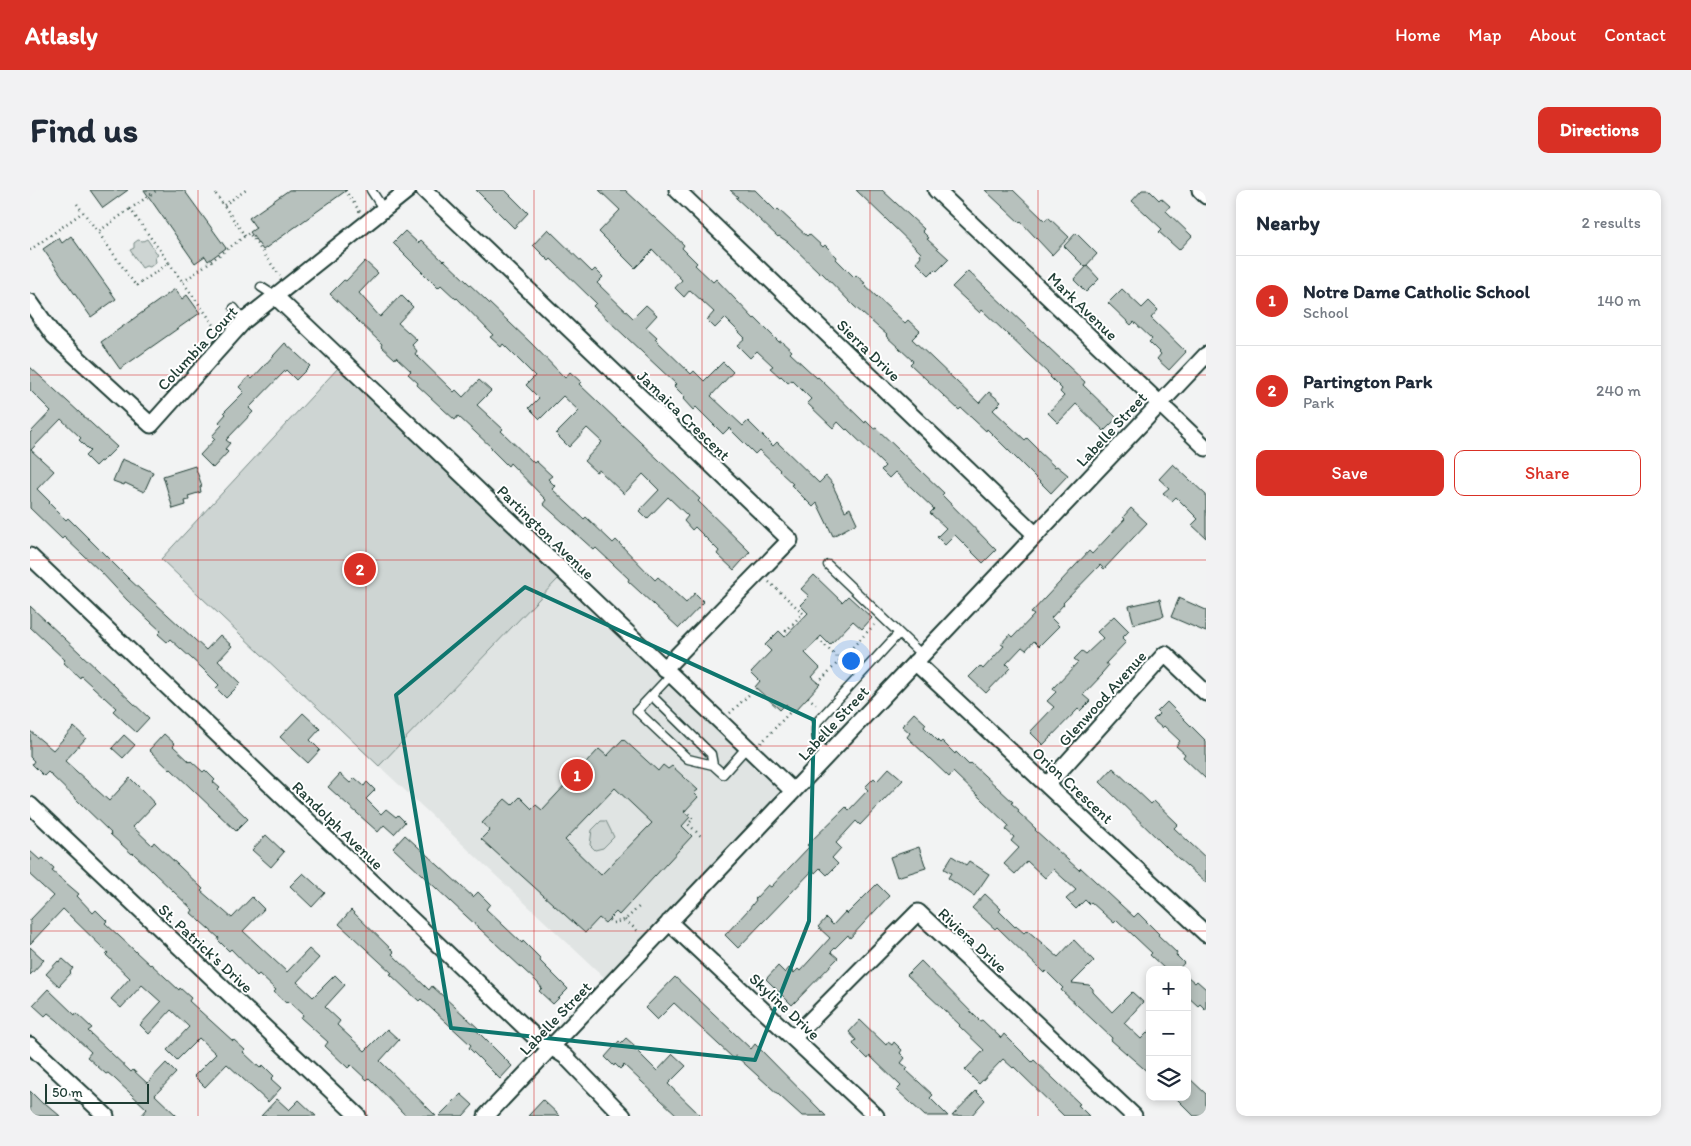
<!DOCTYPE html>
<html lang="en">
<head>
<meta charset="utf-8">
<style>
  :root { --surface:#fff; --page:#f2f2f3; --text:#1f2937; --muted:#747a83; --line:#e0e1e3; --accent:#d93025 }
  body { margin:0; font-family:Itim,sans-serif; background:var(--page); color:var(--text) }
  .controls { position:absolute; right:15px; bottom:15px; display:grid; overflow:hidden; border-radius:10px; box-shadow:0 2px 8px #0003 }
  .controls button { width:45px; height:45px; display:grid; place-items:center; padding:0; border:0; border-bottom:1px solid var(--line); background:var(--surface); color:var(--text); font:25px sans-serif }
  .scale { position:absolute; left:15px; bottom:12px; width:104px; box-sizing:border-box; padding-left:5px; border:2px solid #1f3d34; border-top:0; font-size:14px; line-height:18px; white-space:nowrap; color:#1f3d34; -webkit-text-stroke:4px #fff; paint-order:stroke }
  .you { position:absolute; left:820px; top:470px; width:18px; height:18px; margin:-12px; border:4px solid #fff; border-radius:50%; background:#1a73e8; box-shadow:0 0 0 8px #1a73e833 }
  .badge { display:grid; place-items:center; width:32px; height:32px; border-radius:50%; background:var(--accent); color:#fff; font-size:16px; font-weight:700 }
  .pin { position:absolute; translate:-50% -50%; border:2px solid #fff; box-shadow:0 1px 5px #0006 }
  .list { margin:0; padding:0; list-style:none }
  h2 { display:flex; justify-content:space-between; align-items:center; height:65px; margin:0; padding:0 20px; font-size:21px }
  h2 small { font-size:16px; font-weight:400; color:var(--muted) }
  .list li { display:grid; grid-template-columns:32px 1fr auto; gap:15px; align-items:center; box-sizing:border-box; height:90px; padding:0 20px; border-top:1px solid var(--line) }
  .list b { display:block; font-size:19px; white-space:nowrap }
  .list p { margin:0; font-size:16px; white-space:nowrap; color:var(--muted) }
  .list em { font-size:16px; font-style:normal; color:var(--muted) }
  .actions { display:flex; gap:10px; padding:15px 20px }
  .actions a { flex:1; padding:11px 0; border:1px solid var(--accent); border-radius:10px; text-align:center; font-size:18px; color:var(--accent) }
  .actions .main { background:var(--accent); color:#fff }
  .icon { flex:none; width:28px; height:28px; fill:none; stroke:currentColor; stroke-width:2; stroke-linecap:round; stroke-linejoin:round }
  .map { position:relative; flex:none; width:1176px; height:926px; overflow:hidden; border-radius:10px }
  header { display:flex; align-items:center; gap:30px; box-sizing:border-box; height:70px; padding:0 25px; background:var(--accent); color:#fff }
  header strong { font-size:24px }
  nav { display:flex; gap:28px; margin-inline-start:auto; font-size:18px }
  .intro { display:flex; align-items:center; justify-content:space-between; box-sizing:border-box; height:120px; padding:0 30px }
  h1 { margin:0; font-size:35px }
  .button { padding:12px 22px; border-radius:10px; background:var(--accent); color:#fff; font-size:18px; font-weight:700 }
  main { display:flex; gap:30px; padding:0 30px }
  aside { flex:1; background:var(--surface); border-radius:10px; box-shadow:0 2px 8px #0003 }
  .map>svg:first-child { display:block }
  .built { fill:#e0e4e3 }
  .green { fill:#ced5d3; stroke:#768984 }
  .building { fill:#b7c1bd; stroke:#1f3d34; fill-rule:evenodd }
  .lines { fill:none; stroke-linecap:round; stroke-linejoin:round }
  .service-casing { stroke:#1f3d34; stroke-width:11 }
  .minor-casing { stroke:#1f3d34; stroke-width:19 }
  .path { stroke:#1f3d34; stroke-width:2.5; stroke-dasharray:1 4; stroke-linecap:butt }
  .service { stroke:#fff; stroke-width:8 }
  .minor { stroke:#fff; stroke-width:15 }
  .marked { fill:none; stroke:#0f766e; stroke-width:4; stroke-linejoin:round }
  .grid { fill:none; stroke:#d62828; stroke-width:1; stroke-opacity:0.55 }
  .labels { text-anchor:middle; stroke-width:4; stroke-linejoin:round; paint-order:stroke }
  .street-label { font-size:16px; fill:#1f3d34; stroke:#fff }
</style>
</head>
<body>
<header>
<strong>Atlasly</strong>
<nav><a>Home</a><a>Map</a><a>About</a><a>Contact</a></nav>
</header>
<div class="intro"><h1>Find us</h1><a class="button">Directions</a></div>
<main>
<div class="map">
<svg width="1176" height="926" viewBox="0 0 1176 926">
  <rect width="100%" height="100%" fill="#f2f3f3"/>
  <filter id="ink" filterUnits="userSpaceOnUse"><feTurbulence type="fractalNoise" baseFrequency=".02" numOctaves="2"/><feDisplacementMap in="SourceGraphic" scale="10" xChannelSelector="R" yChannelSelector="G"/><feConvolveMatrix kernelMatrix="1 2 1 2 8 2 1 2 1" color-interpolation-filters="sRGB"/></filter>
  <g filter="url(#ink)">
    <path class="built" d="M528,389L745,595L749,603L744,612L576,789L349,576Z"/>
    <path class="green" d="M117,49L128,65L125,67L126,72L120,77L116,76L112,78L100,60L104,58V53L108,50L113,51Z
      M308,178L528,389L349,576L131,369Z
      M571,631H576L584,647L573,658L565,660L560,655L562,640Z"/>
    <path class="building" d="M60,0H98L73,18Z
      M114,0H154L196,58L178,71L175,66L165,73Z
      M259,0H317L233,60L220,42L226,38L219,28Z
      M446,0H475L498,23L484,38Z
      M569,0H595L654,55L652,58L667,73L665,75L683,92L686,89L724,129L725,128L749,152L751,151L762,161L760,163L787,188L788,187L835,233L836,231L844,239L846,238L914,303L912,305L966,360L953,373L925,345L915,355L907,347L916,338L900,323L904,319L865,282L859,288L851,280L855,276L817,239L816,240L808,232L803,238L777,213L781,209L762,190L758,193L751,186L750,187L740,178L743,176L727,161L720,168L707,155L715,148L695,128L685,138L677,130L684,122L660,100L654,107L645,98L652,90L623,60L605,78L569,42L590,20Z
      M700,0H725L746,21L748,19L777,46L779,44L793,57L795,55L807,67L806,69L824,87L826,85L835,93L833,94L875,133L878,130L890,141L882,149L949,213L959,202L971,212L963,220L995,250L997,248L1008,259L1007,260L1025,277L1027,276L1038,285L1021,303L957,239L956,241L931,218L929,220L880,174L883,171L856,146L857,145L824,116L792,83L791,84L758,52L749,46L748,47L728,28L706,8L708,7Z
      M826,0H852L894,39L892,41L899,48L897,49L919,69L907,81L905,79L899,85L886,72L891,66L890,64L891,63Z
      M955,0H983L1015,31L1018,27L1039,47L1022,65L991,32L990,33Z
      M1112,0H1119L1129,10L1131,8L1140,16L1136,21L1162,46L1149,60L1129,42L1132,39L1102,11Z
      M518,39L562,82L565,79L573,87L567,93L603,128L616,115L627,125L616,137L627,147L625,149L661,184L664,181L674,191L693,172L703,182L681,206L713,236L718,231L743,256L747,252L789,293L796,286L804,295L803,296L815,321L820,318L827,333L803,346L787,313L783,317L761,295L763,294L749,281L750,280L729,260L725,264L699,238L693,244L666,217L663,220L653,209L655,207L644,196L646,194L563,116L566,113L521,69L519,71L503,55Z
      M375,41L388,53L391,50L413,71L414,70L502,154L535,188L540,182L551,192L549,194L670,309L668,311L720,362L704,380L687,364L689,361L665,337L662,340L654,331L658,326L638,307L617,329L609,321L629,300L613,284L594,304L569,280L566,282L554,271L572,252L557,238L539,257L526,244L549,221L533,206L510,229L499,218L509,208L496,195L505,186L473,154L471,157L460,147L463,145L427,108L426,109L411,95L408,98L363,53Z
      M1046,43L1067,64L1055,77L1034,56Z
      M41,46L86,109L61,127L13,59L29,48L32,53Z
      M335,71L348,83L329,103L350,127L371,105L383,117L368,133L387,150L382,155L387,161L385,164L424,202L426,200L433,207L449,190L461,201L447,215L473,239L471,241L504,273L506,271L522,286L518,289L525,296L522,299L554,329L556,327L583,353L586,350L625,390L628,387L656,413L665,403L674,412L649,438L598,391L599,389L566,358L564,360L513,314L516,310L480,273L478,276L461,259L462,258L428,226L425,230L387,195L388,193L378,184L381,181L366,167L365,169L351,156L352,154L300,104L314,90L316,91Z
      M1057,76L1069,89L1056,102L1044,90Z
      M938,81L1055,192L1053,195L1087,228L1074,241L1046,214L1028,233L1018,223L1034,206L1030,202L1032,199L1020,187L1021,186L952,120L950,123L922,97Z
      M145,99L152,109L157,105L170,123L90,179L71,152Z
      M1092,99L1112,118L1119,111L1128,120L1121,128L1156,162L1139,180L1127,169L1131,164L1119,152L1122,149L1104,132L1101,135L1078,113Z
      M255,153L280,176L266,190L256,180L219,218L223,222L196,250L200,253L195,259L198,262L183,278L170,265L185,249L182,246L192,235L189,232L196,224L194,222L214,202L209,197L219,186L222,189Z
      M0,177L87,257L72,272L70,271L65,276L55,266L60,261L49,250L51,248L31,229L1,260L24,281L7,299L20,312L19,313L36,330L38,328L99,389L176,460L190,445L202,456L188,471L211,493L196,508L186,498L189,495L172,478L140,449L137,452L128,444L131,441L97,410L71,382L34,347L32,349L0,318V243L21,221L0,200Z
      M92,269L123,282L114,302L95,293L94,295L83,291Z
      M1143,274L1176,305V348L1162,335L1168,329L1146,307L1142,311L1133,303L1139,298L1129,289Z
      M165,276L172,296L170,297L171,302L158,306L159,310L155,311L156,315L143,319L133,286Z
      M1101,318L1117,333L1074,379L1070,375L1033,413L1034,414L1021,428L1029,436L1009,456L1004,451L996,460L992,457L976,474L980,478L956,503L939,487L950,476L953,479L974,456L971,454L980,444L983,447L1004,425L1001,423L1059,361L1062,364L1095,329L1093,327Z
      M784,385L812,412L818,406L842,428L832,439L823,431L800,455L791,446L775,463L790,478L782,487L790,494L764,522L756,514L750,520L725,497L730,491L721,482L741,461L735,455L749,441L755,447L778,423L770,415L779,406L771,399Z
      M1149,408L1176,420V442L1141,427Z
      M1130,409L1134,426L1104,434L1099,416Z
      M0,416L119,528L106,542L83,521L86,518L51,486L50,488L33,472L35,470L0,437Z
      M1084,426L1099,441L1092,448L1096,452L1076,473L1078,476L1072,483L1073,484L1053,505L1060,511L1050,521L1048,519L1013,555L1000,542L1024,517L1017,511L1026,502L1023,498L1048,472L1044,469L1052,461L1056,464L1073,448L1067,442Z
      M1137,512L1176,551V589L1153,567L1155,564L1146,556L1150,551L1134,536L1132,538L1123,530L1129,524L1127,522Z
      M273,523L290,539L280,550L290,560L278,573L250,547Z
      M884,523L896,534L894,537L910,553L912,551L925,564L926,562L939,575L941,573L968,598L983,612L981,613L989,620L988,622L1006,639L1005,640L1049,680L1051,678L1104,727L1108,723L1129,744L1128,745L1147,763L1146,765L1154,773L1148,780H1136L1120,765L1122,763L1087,730L1084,733L1061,712L1059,714L1055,710L1046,719L1036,709L1046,700L1023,679L1015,688L997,671L985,684L974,674L989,658L981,651L984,647L976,640L979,636L923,582L919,587L877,547L880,543L872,536Z
      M44,537L56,548L35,571L79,611L100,588L111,599L125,614L103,637L122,655L124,652L173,699L171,701L202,728L222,707L234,719L213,741L257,782L279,759L289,768L267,792L283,807L305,785L315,795L295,817L310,831L307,835L335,861L357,839L369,850L350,871L406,926H376L339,888L337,890L321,875L318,878L295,856L298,852L271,828L273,825L258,811L256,813L244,802L246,800L229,784L227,786L201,759L199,761L188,750L189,748L161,723L163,720L103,663L102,664L80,644L81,643L18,582L14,586L2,574L4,571L0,567V541L23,560Z
      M134,544L145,554L143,556L160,572L161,571L173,582L175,580L185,590L183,592L190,598L188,600L218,629L206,641L141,579L140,580L119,560Z
      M94,545L105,555L93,568L82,558Z
      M593,549L628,581L633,575L638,579L642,576L668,600L664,603L668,607L654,622L660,627L652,636L662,646L589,725L586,722L575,733L569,728L555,743L451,649L460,640L452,633L475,609L482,615L490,607L502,619L506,615L512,620L569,559L577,566ZM585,598L622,633L571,685L535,650Z
      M859,578L873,590L830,635L826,631L806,653L811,658L802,668L808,674L797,685L790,678L785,683L783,680L708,758L695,745L719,719L726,710L725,709L738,695L741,697L779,657L777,655L816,617L819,620L838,600L835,597L844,588L847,591Z
      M1083,578L1121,614L1124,611L1148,634L1144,638L1176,668V693L1139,660L1070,592Z
      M310,584L320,593L325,588L334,596L337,592L345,600L336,609L351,624L356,619L366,627L368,625L375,632L364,644L354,635L348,642L298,597Z
      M236,645L254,662L241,677L222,660Z
      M375,645L443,707L448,702L460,714L456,719L492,753L493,751L511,769L510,771L538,799L523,814L509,801L512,798L507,792L363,658Z
      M889,657L896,678L867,687L860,667Z
      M0,661L10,670L13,668L24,678L22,681L49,704L47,706L63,723L66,720L77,731L75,733L120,775L121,774L149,800L150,798L161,808L159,811L203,851L204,850L215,860L213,862L230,878L233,875L244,886L241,889L251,898L238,912L197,874L175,897L164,886L186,864L169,848L147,870L137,860L159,837L141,820L119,844L110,835L131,812L112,795L91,818L81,809L100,788L76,765L78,763L33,719L0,754V730L23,706L0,685Z
      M922,666L936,675L939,671L959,684L944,706L918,688L921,683L914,679Z
      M273,683L295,703L282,717L260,696Z
      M847,694L859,706L820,748L818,745L801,762L808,768L762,815L736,789L748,776L755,783L759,778L764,783L768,779L770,781L800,748L788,737L796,728L803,735L815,722L817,724Z
      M955,704L971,719L969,721L985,737L986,736L994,743L997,740L1028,767L1044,750L1064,771L1042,793L1059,795L1063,799V802L1082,822L1102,802L1113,812L1094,833L1111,849L1120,840V884L1081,850L1082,848L1031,800L1033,798L1016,781L1014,783L967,737L965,739L942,718Z
      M321,720L364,762L362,764L399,800L402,796L448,838L446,840L482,876L470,889L439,858L441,855L391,809L389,811L378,801L360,784L362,783L309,734Z
      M0,757L14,770L0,785Z
      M33,769L43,778L40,782L41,783L29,796L16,784L28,771L29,772Z
      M891,771L950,831L952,830L971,848L974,844L1002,872L1004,870L1050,914L1048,915L1059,926H1034L984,877L983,878L973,869L949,894L935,880L954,860L929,836L930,835L877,785Z
      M1157,786L1165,793L1167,791L1176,799V820L1170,814L1168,816L1157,806Z
      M645,787L721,859L725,854L796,926H772L706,866L703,868L644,813L627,830L615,818Z
      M18,799L45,825L46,823L62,838L58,841L101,882L103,880L117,893L136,873L146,883L125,905L147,926H111L117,919L85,889L78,883L76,884L57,867L61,862L27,830L18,823L15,826L3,815Z
      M830,830L856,855L858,852L862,855L864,852L872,860L870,863L875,868L871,873L878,878L876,880L903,905L900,908L918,926H895L867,900L871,896L840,866L838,869L823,854L826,850L819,842Z
      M596,848L604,855L603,857L627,881L643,864L656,876L638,894L671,926H648L594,875L590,879L585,874L584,876L575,867L589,851L591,853Z
      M1157,886L1176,904V926H1164L1145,907H1157Z
      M0,901L13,914L15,913L30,926H0Z
      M946,901L955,910L941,926H922Z
      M431,904L443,915L433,926H409Z
      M247,909L259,920L269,910L286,926H231Z
      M513,910L530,926H498Z"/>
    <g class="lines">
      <g class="service-casing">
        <path id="service" d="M341,0L354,20
          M231,97L245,106
          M204,118L214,131
          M798,375L892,465
          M641,485L607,521L658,569L683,575L693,584L717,557
          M622,506L681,564L683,575
          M797,566C788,556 784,545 787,532L869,443"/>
      </g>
      <g class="minor-casing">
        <path id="minor" d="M394,0L760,350L634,479
          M647,0L1006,345
          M906,0L1176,258
          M1170,0L1176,6
          M245,106L763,601
          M0,112L24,146L121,235L214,131L378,0
          M0,366L504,846L535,866L593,926
          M885,472L1176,744
          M1017,595L1135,464L1176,503
          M0,615L328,926
          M639,732L846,926
          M763,848L888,722L1104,926
          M0,855L76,926
          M456,926L1176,165"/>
      </g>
      <path class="path" d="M183,0L215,46
        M315,0L330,22
        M47,14L68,42
        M194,15L216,0
        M100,19L139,73L106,96L68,42Z
        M100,19L127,0
        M0,60L53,22
        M139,73L187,139
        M153,92L219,43L250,86
        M739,392L773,423L756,441L759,443
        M788,449L822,481
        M788,493L844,435
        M778,507L789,517
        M700,523L726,498
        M731,553L762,520
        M655,620L663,629L658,634L673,648
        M579,730L583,733L595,730L611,715
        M595,730L610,743"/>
      <use href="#service" class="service"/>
      <use href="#minor" class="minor"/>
    </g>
  </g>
  <path class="marked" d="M495,397L784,530L779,731L725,870L421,838L366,505Z"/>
  <path class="grid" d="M168,0V926M336,0V926M504,0V926M672,0V926M840,0V926M1008,0V926M0,185H1176M0,370H1176M0,556H1176M0,741H1176"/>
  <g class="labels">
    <g class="street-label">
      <text transform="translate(1053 116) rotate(44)" y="6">Mark Avenue</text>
      <text transform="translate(167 158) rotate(-47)" y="6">Columbia Court</text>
      <text transform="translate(839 160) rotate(44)" y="6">Sierra Drive</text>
      <text transform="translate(654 225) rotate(44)" y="6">Jamaica Crescent</text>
      <text transform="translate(1081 239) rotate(-47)" y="6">Labelle Street</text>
      <text transform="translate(516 342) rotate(44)" y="6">Partington Avenue</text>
      <text transform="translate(1072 508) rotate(-48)" y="6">Glenwood Avenue</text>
      <text transform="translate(803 533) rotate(-47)" y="6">Labelle Street</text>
      <text transform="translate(1043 595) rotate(43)" y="6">Orion Crescent</text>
      <text transform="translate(308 635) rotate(44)" y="6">Randolph Avenue</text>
      <text transform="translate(943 750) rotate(43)" y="6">Riviera Drive</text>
      <text transform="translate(176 758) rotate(43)" y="6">St. Patrick's Drive</text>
      <text transform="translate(755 816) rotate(43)" y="6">Skyline Drive</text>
      <text transform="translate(525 828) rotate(-46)" y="6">Labelle Street</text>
    </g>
  </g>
</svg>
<div class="controls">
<button>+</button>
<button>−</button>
<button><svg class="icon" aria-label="layers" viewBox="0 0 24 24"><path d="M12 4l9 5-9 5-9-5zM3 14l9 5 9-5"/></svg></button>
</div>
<div class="scale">50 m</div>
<div class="you"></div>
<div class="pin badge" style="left:547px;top:585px">1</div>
<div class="pin badge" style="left:330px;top:379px">2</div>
</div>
<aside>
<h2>Nearby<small>2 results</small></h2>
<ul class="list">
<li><span class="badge">1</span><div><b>Notre Dame Catholic School</b><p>School</p></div><em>140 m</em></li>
<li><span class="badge">2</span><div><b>Partington Park</b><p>Park</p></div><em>240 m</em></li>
</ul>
<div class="actions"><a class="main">Save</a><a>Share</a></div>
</aside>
</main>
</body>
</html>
